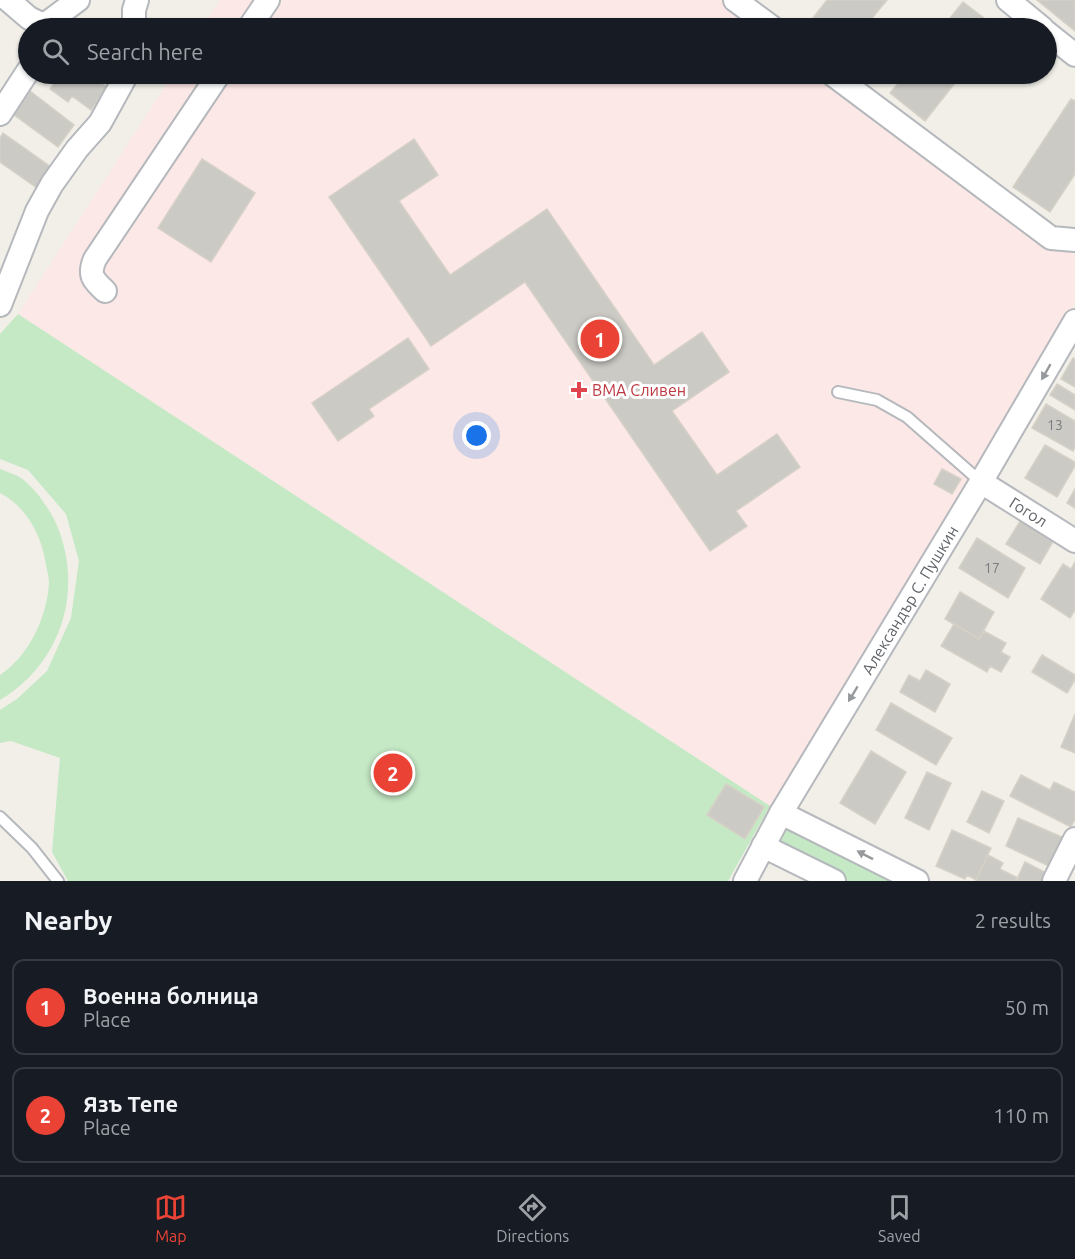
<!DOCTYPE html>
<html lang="en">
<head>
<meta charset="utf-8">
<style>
  :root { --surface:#171b24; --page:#242831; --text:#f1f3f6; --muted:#9ea1a6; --line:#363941; --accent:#ea4335 }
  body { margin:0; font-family:Ubuntu,sans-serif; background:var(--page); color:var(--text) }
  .you { position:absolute; left:477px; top:436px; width:21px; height:21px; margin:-15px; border:4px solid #fff; border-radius:50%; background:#1a73e8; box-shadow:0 0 0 9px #1a73e833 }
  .badge { display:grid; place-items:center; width:39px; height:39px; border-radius:50%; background:var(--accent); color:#fff; font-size:20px; font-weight:700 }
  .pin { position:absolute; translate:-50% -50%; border:3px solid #fff; box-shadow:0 2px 6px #0006 }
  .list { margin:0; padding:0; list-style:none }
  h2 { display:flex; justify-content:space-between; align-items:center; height:78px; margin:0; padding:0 24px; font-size:26px }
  h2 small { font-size:20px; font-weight:400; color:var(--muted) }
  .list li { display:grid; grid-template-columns:39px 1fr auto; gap:18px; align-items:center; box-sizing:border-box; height:96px; margin:0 12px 12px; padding:0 12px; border:2px solid var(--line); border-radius:12px }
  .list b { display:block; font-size:22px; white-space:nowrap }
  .list p { margin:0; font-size:20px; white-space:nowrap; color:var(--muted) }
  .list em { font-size:20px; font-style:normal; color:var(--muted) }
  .icon { flex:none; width:33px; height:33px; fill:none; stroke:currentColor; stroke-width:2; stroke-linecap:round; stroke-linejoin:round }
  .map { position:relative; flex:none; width:1075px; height:881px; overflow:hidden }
  .search { position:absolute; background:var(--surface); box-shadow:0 2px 4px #0004; left:18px; right:18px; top:18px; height:66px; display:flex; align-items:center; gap:15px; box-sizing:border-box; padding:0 21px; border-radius:33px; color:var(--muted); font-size:22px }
  .sheet { height:294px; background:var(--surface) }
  nav { display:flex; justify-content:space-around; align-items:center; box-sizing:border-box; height:84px; border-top:2px solid var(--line); background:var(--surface); font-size:16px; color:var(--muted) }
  nav a { display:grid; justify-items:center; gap:3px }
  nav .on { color:var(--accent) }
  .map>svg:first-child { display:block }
  .medical { fill:#fce8e6 }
  .green { fill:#c5e8c5 }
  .building { fill:#cccac5; stroke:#d6d1c6; stroke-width:1.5 }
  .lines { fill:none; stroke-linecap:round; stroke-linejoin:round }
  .lane-casing { stroke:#b5b8bc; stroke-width:14 }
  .street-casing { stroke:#b5b8bc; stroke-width:26 }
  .lane { stroke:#fff; stroke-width:10 }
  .street { stroke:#fff; stroke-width:22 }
  .oneway { fill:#979a9d }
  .health-dot { fill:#e0444e; stroke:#fff; stroke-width:2 }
  .labels { text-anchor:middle; stroke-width:6; stroke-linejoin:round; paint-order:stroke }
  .number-label { font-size:14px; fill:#7a7d7f }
  .health-label { font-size:16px; fill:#be3a42; stroke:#fff; text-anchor:start }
  .street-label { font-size:16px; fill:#5f6368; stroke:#fff }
</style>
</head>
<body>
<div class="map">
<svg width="1075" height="881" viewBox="0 0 1075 881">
  <rect width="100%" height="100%" fill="#f1efe8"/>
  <path class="medical" d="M220,0H725L764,28H202Z
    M173,74H826L1075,255V303L981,466L770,806L18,314Z"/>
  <path class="green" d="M18,314L770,806L728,881H68L52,852L60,758L11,741L0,743V710L17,699L47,671L71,618L79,561L66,514L28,470L0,459V334Z
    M0,469C7,472 15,474 21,478C34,487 48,507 55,521C85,587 63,662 0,700V675C29,656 47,617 49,583C49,577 47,570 46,565C42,536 27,507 0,493Z
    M781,813L917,881H834L763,846Z"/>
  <path class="building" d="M827,0H887L864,28H805Z
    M1037,0H1075V31Z
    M963,2L997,28H942Z
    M41,74H87L107,87L91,110L72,96L68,102L50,89L54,83Z
    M906,74H962L925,121L890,93Z
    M30,91L74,125L58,147L13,114Z
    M1071,99L1075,101V174L1050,212L1013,187Z
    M3,133L51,167L37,188L0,162V138Z
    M414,139L438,175L399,201L450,275L547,209L654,365L702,332L729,372L672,411L717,475L777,434L800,467L736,511L747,526L710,551L525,282L431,346L329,197Z
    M202,159L255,193L211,262L158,228Z
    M408,338L429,369L369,409L374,416L338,441L312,403Z
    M1073,358L1075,359V387L1061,379Z
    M1057,384L1075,395V410L1050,395Z
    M1046,404L1075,421V447L1073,451L1032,428Z
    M1045,445L1075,462V466L1057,497L1025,478Z
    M942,469L961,479L952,494L934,484Z
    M1075,489V508L1067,503Z
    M1025,513L1058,533L1040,564L1006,544Z
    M977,538L1025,568L1008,598L959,568Z
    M1075,562V610L1070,618L1041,599L1063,564L1071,569Z
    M960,592L994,612L979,639L945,619Z
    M954,624L979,639L984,631L1006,643L1001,652L1010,657L1001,672L990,666L987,672L941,646Z
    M1042,655L1075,675V680L1067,693L1032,672Z
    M926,670L950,684L935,712L900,692L909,675L920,681Z
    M891,703L952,738L936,765L876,730Z
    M1075,714V753L1061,747Z
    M871,751L906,772L875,824L840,803Z
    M927,772L951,783L929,830L905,818Z
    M1021,775L1050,790L1054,782L1075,792V819L1071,827L1010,796Z
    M726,784L764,807L745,839L707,815Z
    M982,791L1004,801L989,833L967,822Z
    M1018,818L1064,838L1051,867L1006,846Z
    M952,830L991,848L976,880L967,875L965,879L936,866Z
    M988,855L1003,863L1000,869L1018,878L1016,881H978L976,880Z
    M1025,862L1052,876L1050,881H1016Z"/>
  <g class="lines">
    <g class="lane-casing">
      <path id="lane" d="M838,392L877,400L907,417L981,482
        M0,817L32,848L58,881"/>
    </g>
    <g class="street-casing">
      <g id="street">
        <path d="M8,0L29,18L39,23H47L78,0"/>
        <path d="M735,0L773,28"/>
        <path d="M1008,0L1042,28"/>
        <path d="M134,28V10L137,0"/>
        <path d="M249,28L268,0"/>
        <path d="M1046,32L1075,55"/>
        <path d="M832,74L1051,238L1075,240"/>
        <path d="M0,114L28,71"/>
        <path d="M105,291C93,280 88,275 95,259L219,74"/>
        <path d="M0,305L37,211L52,184L77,149L100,123L127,74"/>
        <path id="s1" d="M981,482L1075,541"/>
        <path d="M781,813L917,881"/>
        <path d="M763,846L834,881"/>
        <path id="s2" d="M745,881L781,813L981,482L1075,321"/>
        <path d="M1054,881L1075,839"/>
      </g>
    </g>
    <use href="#lane" class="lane"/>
    <use href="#street" class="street"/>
  </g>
  <defs><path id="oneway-solid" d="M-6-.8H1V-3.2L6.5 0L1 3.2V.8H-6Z" transform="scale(1.5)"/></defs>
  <g class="oneway">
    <use href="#oneway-solid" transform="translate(1046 372) rotate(120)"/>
    <use href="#oneway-solid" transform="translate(853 694) rotate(121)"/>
    <use href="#oneway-solid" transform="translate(865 855) rotate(-153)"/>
  </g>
  <path class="health-dot" d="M576 381h6v6h6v6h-6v6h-6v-6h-6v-6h6z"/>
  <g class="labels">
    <g class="number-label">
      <text x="1055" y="430">13</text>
      <text x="992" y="573">17</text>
    </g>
    <g class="health-label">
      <text x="592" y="396">ВМА Сливен</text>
    </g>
    <g class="street-label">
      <text dy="6" stroke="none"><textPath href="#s1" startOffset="56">Гогол</textPath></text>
      <text dy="6" stroke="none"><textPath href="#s2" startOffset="326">Александър С. Пушкин</textPath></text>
    </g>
  </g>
</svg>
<div class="you"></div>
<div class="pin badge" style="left:600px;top:339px">1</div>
<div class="pin badge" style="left:393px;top:773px">2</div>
<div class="search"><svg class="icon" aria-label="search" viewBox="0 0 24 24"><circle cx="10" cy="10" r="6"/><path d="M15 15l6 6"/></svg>Search here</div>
</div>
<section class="sheet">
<h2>Nearby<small>2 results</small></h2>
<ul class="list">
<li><span class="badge">1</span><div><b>Военна болница</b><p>Place</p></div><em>50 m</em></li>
<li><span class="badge">2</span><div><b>Язъ Тепе</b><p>Place</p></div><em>110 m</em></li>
</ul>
</section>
<nav>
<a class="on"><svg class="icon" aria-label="map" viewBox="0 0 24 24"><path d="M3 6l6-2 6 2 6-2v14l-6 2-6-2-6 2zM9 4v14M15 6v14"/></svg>Map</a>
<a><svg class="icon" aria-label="directions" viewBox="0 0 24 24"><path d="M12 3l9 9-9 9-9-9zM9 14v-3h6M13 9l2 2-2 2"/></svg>Directions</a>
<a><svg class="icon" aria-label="saved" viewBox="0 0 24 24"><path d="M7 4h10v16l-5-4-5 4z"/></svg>Saved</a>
</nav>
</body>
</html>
